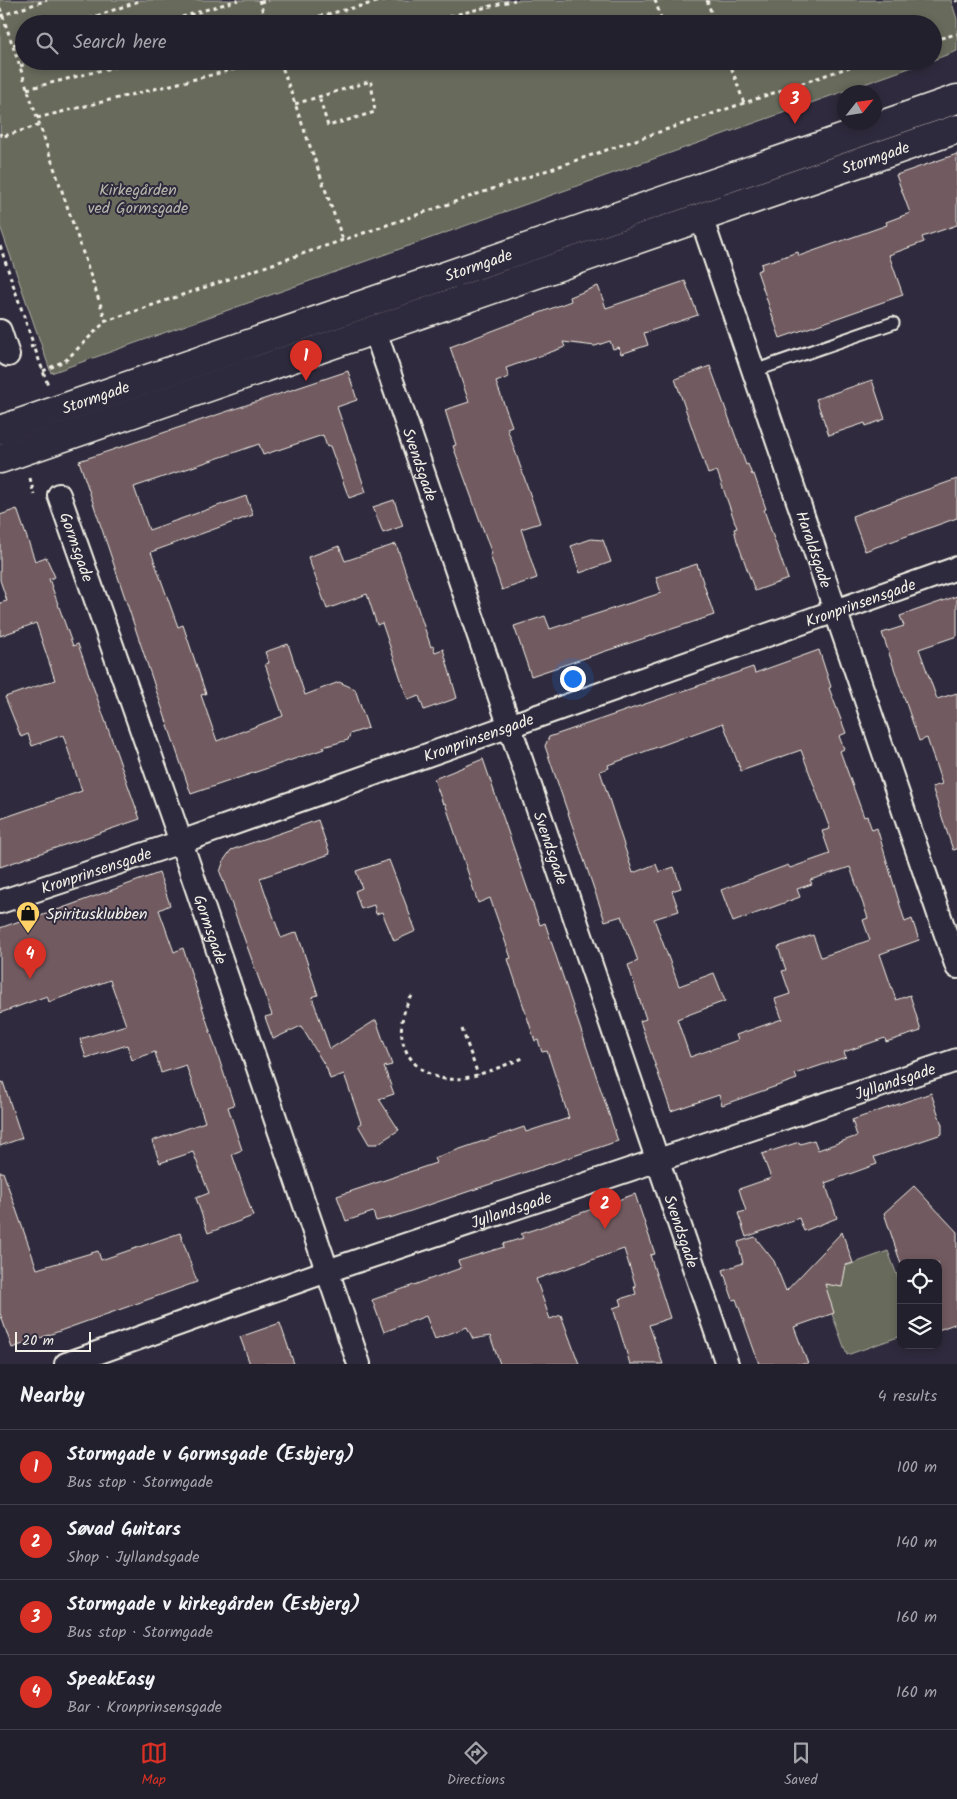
<!DOCTYPE html>
<html lang="en">
<head>
<meta charset="utf-8">
<style>
  :root { --surface:#23202e; --page:#2f2d3a; --text:#f1f3f6; --muted:#a3a3aa; --line:#403e4a; --accent:#d93025 }
  body { margin:0; font-family:Kalam,sans-serif; background:var(--page); color:var(--text) }
  .controls { position:absolute; right:15px; bottom:15px; display:grid; overflow:hidden; border-radius:10px; box-shadow:0 2px 8px #0003 }
  .controls button { width:45px; height:45px; display:grid; place-items:center; padding:0; border:0; border-bottom:1px solid var(--line); background:var(--surface); color:var(--text); font:25px sans-serif }
  .compass { position:absolute; left:837px; top:85px; width:45px; height:45px; border-radius:50%; background:var(--surface); box-shadow:0 2px 8px #0003; rotate:60deg }
  .scale { position:absolute; left:15px; bottom:12px; width:76px; box-sizing:border-box; padding-left:5px; border:2px solid #f4f1e8; border-top:0; font-size:14px; line-height:18px; white-space:nowrap; color:#f4f1e8; -webkit-text-stroke:4px #2f2a3d; paint-order:stroke }
  .you { position:absolute; left:572px; top:678px; width:18px; height:18px; margin:-12px; border:4px solid #fff; border-radius:50%; background:#1a73e8; box-shadow:0 0 0 8px #1a73e833 }
  .badge { display:grid; place-items:center; width:32px; height:32px; border-radius:50%; background:var(--accent); color:#fff; font-size:16px; font-weight:700 }
  .pin { position:absolute; translate:-50% -41px; filter:drop-shadow(0 1px 2px #0008) }
  .pin::after { content:''; position:absolute; top:26px; width:18px; height:15px; background:inherit; clip-path:polygon(0 0,100% 0,50% 100%) }
  .list { margin:0; padding:0; list-style:none }
  h2 { display:flex; justify-content:space-between; align-items:center; height:65px; margin:0; padding:0 20px; font-size:21px }
  h2 small { font-size:16px; font-weight:400; color:var(--muted) }
  .list li { display:grid; grid-template-columns:32px 1fr auto; gap:15px; align-items:center; box-sizing:border-box; height:75px; padding:0 20px; border-top:1px solid var(--line) }
  .list b { display:block; font-size:19px; white-space:nowrap }
  .list p { margin:0; font-size:16px; white-space:nowrap; color:var(--muted) }
  .list em { font-size:16px; font-style:normal; color:var(--muted) }
  .icon { flex:none; width:28px; height:28px; fill:none; stroke:currentColor; stroke-width:2; stroke-linecap:round; stroke-linejoin:round }
  .map { position:relative; flex:none; width:957px; height:1364px; overflow:hidden }
  .search { position:absolute; background:var(--surface); box-shadow:0 2px 8px #0003; left:15px; right:15px; top:15px; height:55px; display:flex; align-items:center; gap:12px; box-sizing:border-box; padding:0 18px; border-radius:28px; color:var(--muted); font-size:19px }
  .sheet { height:365px; background:var(--surface) }
  nav { display:flex; justify-content:space-around; align-items:center; box-sizing:border-box; height:70px; border-top:1px solid var(--line); background:var(--surface); font-size:14px; color:var(--muted) }
  nav a { display:grid; justify-items:center; gap:2px }
  nav .on { color:var(--accent) }
  .map>svg:first-child { display:block }
  .green { fill:#686b5c; stroke:#aeaea2 }
  .building { fill:#715a60; stroke:#f4f1e8; fill-rule:evenodd }
  .lines { fill:none; stroke-linecap:round; stroke-linejoin:round }
  .lane-casing { stroke:#f4f1e8; stroke-width:15 }
  .street-casing { stroke:#f4f1e8; stroke-width:26 }
  .secondary-casing { stroke:#f4f1e8; stroke-width:31 }
  .path { stroke:#f4f1e8; stroke-width:3; stroke-dasharray:4 4; stroke-linecap:butt }
  .lane { stroke:#2f2a3d; stroke-width:11 }
  .street { stroke:#2f2a3d; stroke-width:22 }
  .secondary { stroke:#2f2a3d; stroke-width:28 }
  .labels { text-anchor:middle; stroke-width:4; stroke-linejoin:round; paint-order:stroke }
  .street-label { font-size:16px; fill:#f4f1e8; stroke:#2f2a3d }
  .park-label { font-size:16px; fill:#b5b5a9; stroke:#2f2a3d }
  .poi-label { font-size:16px; fill:#f4f1e8; stroke:#2f2a3d; text-anchor:start }
</style>
</head>
<body>
<div class="map">
<svg width="957" height="1364" viewBox="0 0 957 1364">
  <rect width="100%" height="100%" fill="#2f2a3d"/>
  <filter id="ink" filterUnits="userSpaceOnUse"><feTurbulence type="fractalNoise" baseFrequency=".02" numOctaves="2"/><feDisplacementMap in="SourceGraphic" scale="10" xChannelSelector="R" yChannelSelector="G"/><feConvolveMatrix kernelMatrix="1 2 1 2 8 2 1 2 1" color-interpolation-filters="sRGB"/></filter>
  <g filter="url(#ink)">
    <path class="green" d="M0,0H951L957,19V51L933,60V24H24V61H929L51,373L0,226Z
      M888,1251L901,1286V1336L847,1355L818,1276Z"/>
    <path class="building" d="M957,154V225L922,237L924,242L889,255L903,295L780,338L757,271L762,269L761,264L798,252L799,256L887,225L886,222L910,213L896,175Z
      M685,281L698,315L644,333L648,345L621,354L619,347L613,349L610,341L595,346L563,342L565,347L506,368L509,377L496,382L512,426L507,428L540,523L521,529L537,578L502,590L490,555L492,554L453,446L456,445L445,410L469,402L450,347L571,301L570,297L598,286L606,308Z
      M710,366L746,465L748,464L752,475L754,474L766,509L764,510L788,579L755,591L737,541L734,529L737,528L717,471L708,474L675,379Z
      M348,371L357,400L337,407L366,492L349,498L330,446L327,447L323,435L263,455L259,444L134,487L149,530L246,496L253,515L151,552L178,627L183,625L206,694L201,695L217,741L283,716L265,664L269,663L265,652L288,644L305,695L339,682L355,689L368,728L350,734L348,740L323,747L324,749L191,794L79,461Z
      M872,380L885,419L866,426L865,423L829,435L816,399Z
      M957,479V518L865,551L852,516Z
      M394,500L403,526L383,533L373,507Z
      M17,509L35,561L46,557L55,577L49,579L73,646L78,644L140,819L0,867V819L82,791L63,735L32,746L28,734L21,737L5,697L55,680L36,623L0,636V603L7,601L0,580V515Z
      M591,539L603,540L611,562L580,573L571,546Z
      M396,544L431,647L433,646L435,652L443,649L457,698L424,710L419,696L408,700L382,623L377,625L367,594L327,609L308,557L339,546L345,561Z
      M697,564L714,615L531,676L514,626L545,616L550,629L661,593L656,577Z
      M957,596V636L919,649L937,699L957,693V849L953,850L932,787L942,784L927,738L919,741L882,633L904,626L900,616Z
      M819,650L831,687L829,688L846,733L839,736L844,749L840,751L864,817L867,816L872,830L877,828L905,922L912,919L919,940L880,954L896,1000L910,995L921,1031L886,1042L885,1038L844,1052L846,1057L795,1074L797,1079L722,1105L719,1095L671,1111L640,1021L646,1019L628,965L638,961L622,916L605,921L545,746L549,737L753,667L755,673ZM723,723L741,771L801,750L830,829L822,831L830,854L790,868L788,865L721,890L733,922L800,897L797,889L812,884L810,880L850,867L868,918L863,920L870,940L821,957L813,935L778,947L786,970L782,971L790,994L775,999L782,1019L736,1035L738,1040L690,1057L677,1019L725,1001L714,973L679,986L654,919L679,911L672,891L681,888L674,867L659,872L656,864L633,873L600,771L609,768L608,765Z
      M483,759L540,925L545,923L618,1141L393,1217L376,1221L373,1212L346,1221L337,1196L436,1163L434,1158L524,1127L526,1132L569,1118L547,1051L542,1052L538,1040L535,1041L508,959L511,958L490,898L478,903L445,803L443,804L434,779Z
      M318,820L330,854L260,878L281,938L297,932L318,995L312,997L330,1049L376,1020L392,1065L384,1067L394,1094L379,1099L399,1130L377,1144H369L358,1125L361,1123L344,1074L330,1079L327,1069L301,1026L273,1039L265,1017L272,1015L220,872L224,860L231,850Z
      M389,860L416,931L394,941L382,912L376,914L374,905L361,909L355,891L362,888L356,871Z
      M159,873L170,905L159,910L174,952L183,948L234,1105L228,1107L242,1150L232,1154L253,1216L208,1233L196,1198L209,1193L193,1152L160,1163L152,1141L205,1122L186,1065L161,1073L155,1052L132,1060L127,1045L86,1058L80,1039L126,1025L110,980L49,1002L47,996L0,1013V928L31,917L32,919Z
      M3,1082L22,1138L0,1146V1083Z
      M931,1093L942,1125V1134L874,1157L877,1164L825,1183L837,1218L804,1231L799,1218L746,1237L738,1213L746,1211L739,1189L771,1178L762,1154L799,1142L800,1144L814,1140L818,1150L857,1136L852,1120Z
      M0,1172H3L37,1269L98,1251L101,1260L180,1233L197,1282L12,1348L0,1313Z
      M914,1186L957,1232V1323L938,1330V1263L901,1264L884,1213Z
      M635,1194L655,1254L650,1255L670,1318L649,1325L663,1364H630L613,1308L622,1305L620,1299L636,1294L634,1287H636L624,1249L536,1279L550,1319L561,1315L579,1364H500L490,1336L473,1339L467,1327L435,1339L426,1316L384,1332L372,1300L461,1268L458,1261L504,1247L503,1244L523,1238L521,1234Z
      M842,1232L853,1263L846,1265L842,1287L825,1284L834,1313L794,1327L808,1364H759L736,1299L733,1300L723,1270L743,1263L738,1242L755,1237L774,1261L786,1291Z
      M280,1323L294,1364H250L240,1337Z"/>
    <g class="lines">
      <g class="lane-casing">
        <path id="lane" d="M754,371L893,323"/>
      </g>
      <g class="street-casing">
        <g id="street">
          <path id="s1" d="M701,217L957,967"/>
          <path d="M0,331L8,355"/>
          <path id="s2" d="M375,331L727,1364"/>
          <path id="s3" d="M59,495L181,842L359,1364"/>
          <path id="s4" d="M0,902L181,842L957,568"/>
          <path id="s5" d="M66,1364L327,1271L957,1060"/>
        </g>
      </g>
      <g class="secondary-casing">
        <g id="secondary">
          <path id="s6" d="M0,430L957,99"/>
          <path id="s7" d="M0,459L957,129"/>
        </g>
      </g>
      <path class="path" d="M259,0L267,24
        M655,0L663,24
        M707,0L715,24
        M956,0L957,2
        M260,2L269,0
        M0,8L106,321
        M0,16L47,0
        M74,24L142,0
        M159,24L238,0
        M288,24L385,0
        M419,24L515,0
        M933,40L957,34
        M13,45L24,41
        M280,61L343,240
        M729,61L744,103
        M20,66L35,61
        M27,89L138,61
        M295,104L371,81L375,112L328,126L319,97
        M37,118L268,61
        M0,133L1,137L40,125
        M0,246L34,346
        M30,347L34,346L48,385
        M43,371L66,360L106,321L867,61
        M30,478L34,495
        M412,996C390,1029 403,1071 445,1079C466,1082 503,1066 523,1058
        M462,1029L478,1075"/>
      <use href="#lane" class="lane"/>
      <use href="#street" class="street"/>
      <use href="#secondary" class="secondary"/>
    </g>
  </g>
  <defs>
    <g id="shop-pin" transform="scale(1.25)"><path d="M0 17L-7.5 6A9.5 9.5 0 1 1 7.5 6Z" fill="#ffd166" stroke="#2f2a3d"/><path d="M-5-2.5h2.3a2.7 3.5 0 0 1 5.4 0H5L5.5 6h-11ZM-1.5-2.5h3a1.5 2.3 0 0 0-3 0Z" fill="#111"/></g>
  </defs>
  <g fill-rule="evenodd">
    <use href="#shop-pin" x="28" y="913"/>
  </g>
  <g class="labels">
    <g class="street-label">
      <text dy="6" stroke="none"><textPath href="#s7" startOffset="926">Stormgade</textPath></text>
      <text dy="6" stroke="none"><textPath href="#s6" startOffset="506">Stormgade</textPath></text>
      <text dy="6" stroke="none"><textPath href="#s6" startOffset="101">Stormgade</textPath></text>
      <text dy="6" stroke="none"><textPath href="#s2" startOffset="141">Svendsgade</textPath></text>
      <text dy="6" stroke="none"><textPath href="#s3" startOffset="55">Gormsgade</textPath></text>
      <text dy="6" stroke="none"><textPath href="#s1" startOffset="351">Haraldsgade</textPath></text>
      <text dy="6" stroke="none"><textPath href="#s4" startOffset="911">Kronprinsensgade</textPath></text>
      <text dy="6" stroke="none"><textPath href="#s4" startOffset="506">Kronprinsensgade</textPath></text>
      <text dy="6" stroke="none"><textPath href="#s2" startOffset="546">Svendsgade</textPath></text>
      <text dy="6" stroke="none"><textPath href="#s4" startOffset="101">Kronprinsensgade</textPath></text>
      <text dy="6" stroke="none"><textPath href="#s3" startOffset="460">Gormsgade</textPath></text>
      <text dy="6" stroke="none"><textPath href="#s5" startOffset="876">Jyllandsgade</textPath></text>
      <text dy="6" stroke="none"><textPath href="#s5" startOffset="471">Jyllandsgade</textPath></text>
      <text dy="6" stroke="none"><textPath href="#s2" startOffset="951">Svendsgade</textPath></text>
    </g>
    <g class="park-label">
      <text x="138" y="195">Kirkegården<tspan x="138" dy="18">ved Gormsgade</tspan></text>
    </g>
    <g class="poi-label">
      <text x="46" y="919">Spiritusklubben</text>
    </g>
  </g>
</svg>
<div class="controls">
<button><svg class="icon" aria-label="locate" viewBox="0 0 24 24"><circle cx="12" cy="12" r="6"/><path d="M12 2v4M12 18v4M2 12h4M18 12h4"/></svg></button>
<button><svg class="icon" aria-label="layers" viewBox="0 0 24 24"><path d="M12 4l9 5-9 5-9-5zM3 14l9 5 9-5"/></svg></button>
</div>
<svg class="compass" viewBox="-18 -18 36 36"><path d="M0-13l5 13h-10z" fill="#e53935"/><path d="M0 13l5-13h-10z" fill="#a3a3aa"/></svg>
<div class="scale">20 m</div>
<div class="you"></div>
<div class="pin badge" style="left:306px;top:381px">1</div>
<div class="pin badge" style="left:605px;top:1229px">2</div>
<div class="pin badge" style="left:795px;top:124px">3</div>
<div class="pin badge" style="left:30px;top:979px">4</div>
<div class="search"><svg class="icon" aria-label="search" viewBox="0 0 24 24"><circle cx="10" cy="10" r="6"/><path d="M15 15l6 6"/></svg>Search here</div>
</div>
<section class="sheet">
<h2>Nearby<small>4 results</small></h2>
<ul class="list">
<li><span class="badge">1</span><div><b>Stormgade v Gormsgade (Esbjerg)</b><p>Bus stop · Stormgade</p></div><em>100 m</em></li>
<li><span class="badge">2</span><div><b>Søvad Guitars</b><p>Shop · Jyllandsgade</p></div><em>140 m</em></li>
<li><span class="badge">3</span><div><b>Stormgade v kirkegården (Esbjerg)</b><p>Bus stop · Stormgade</p></div><em>160 m</em></li>
<li><span class="badge">4</span><div><b>SpeakEasy</b><p>Bar · Kronprinsensgade</p></div><em>160 m</em></li>
</ul>
</section>
<nav>
<a class="on"><svg class="icon" aria-label="map" viewBox="0 0 24 24"><path d="M3 6l6-2 6 2 6-2v14l-6 2-6-2-6 2zM9 4v14M15 6v14"/></svg>Map</a>
<a><svg class="icon" aria-label="directions" viewBox="0 0 24 24"><path d="M12 3l9 9-9 9-9-9zM9 14v-3h6M13 9l2 2-2 2"/></svg>Directions</a>
<a><svg class="icon" aria-label="saved" viewBox="0 0 24 24"><path d="M7 4h10v16l-5-4-5 4z"/></svg>Saved</a>
</nav>
</body>
</html>
